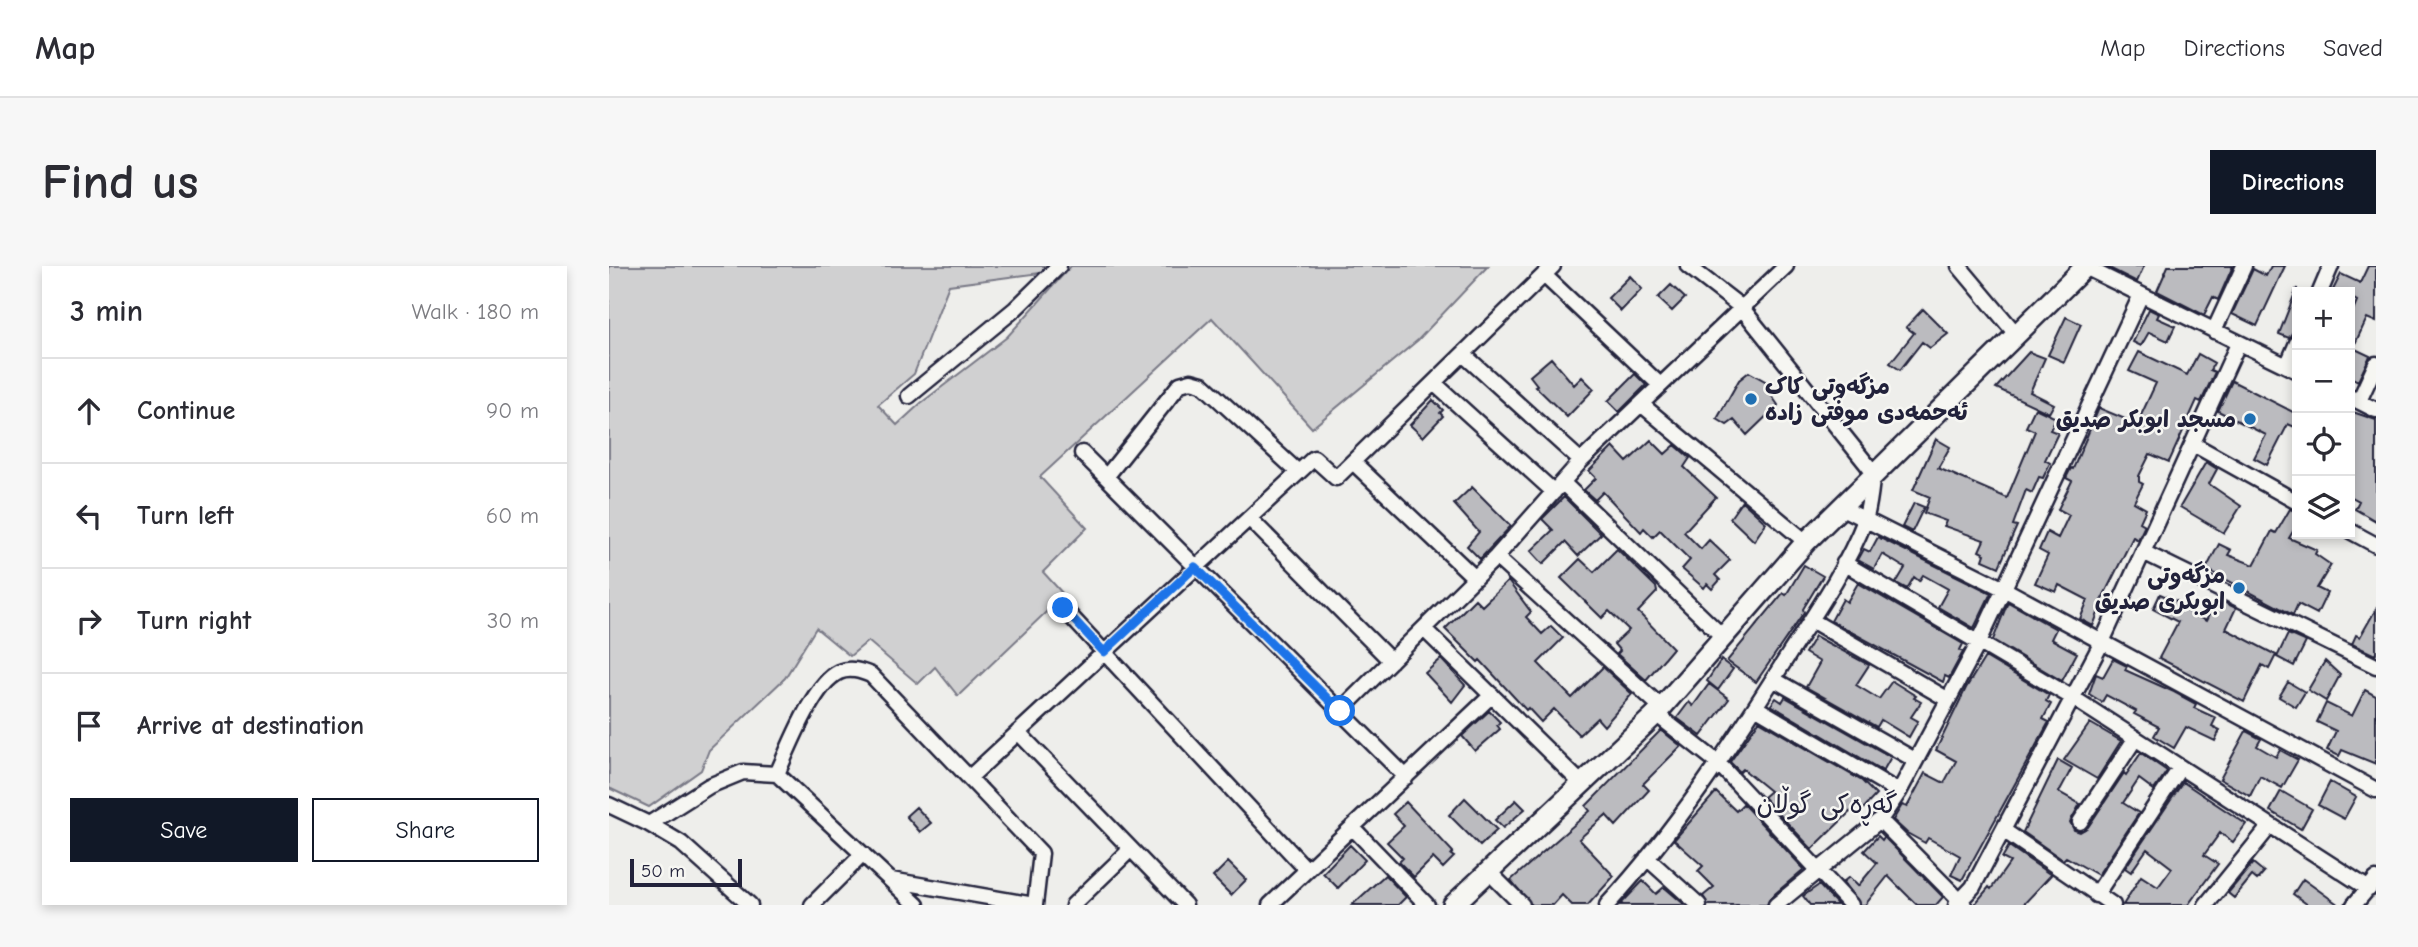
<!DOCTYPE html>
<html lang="en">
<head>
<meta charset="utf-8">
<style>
  :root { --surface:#fff; --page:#f7f7f7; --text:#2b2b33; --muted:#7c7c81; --line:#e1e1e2; --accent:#111827 }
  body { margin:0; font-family:"Comic Neue","Playpen Sans Arabic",sans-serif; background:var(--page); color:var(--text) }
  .controls { position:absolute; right:21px; top:21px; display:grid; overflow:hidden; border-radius:0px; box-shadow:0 4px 10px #0003 }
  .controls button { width:63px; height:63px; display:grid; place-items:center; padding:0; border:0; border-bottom:2px solid var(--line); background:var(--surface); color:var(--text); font:35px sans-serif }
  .scale { position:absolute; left:21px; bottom:18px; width:112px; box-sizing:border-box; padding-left:7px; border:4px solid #22223b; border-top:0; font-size:19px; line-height:24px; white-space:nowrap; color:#22223b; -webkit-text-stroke:5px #f6f6f2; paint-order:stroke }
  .stop { position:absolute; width:21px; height:21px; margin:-16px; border:5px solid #1a73e8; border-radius:50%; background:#fff }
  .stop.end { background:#1a73e8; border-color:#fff; box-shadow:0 2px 7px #0008 }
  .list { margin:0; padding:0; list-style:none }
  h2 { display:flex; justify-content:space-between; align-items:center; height:91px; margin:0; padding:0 28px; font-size:30px }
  h2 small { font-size:23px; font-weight:400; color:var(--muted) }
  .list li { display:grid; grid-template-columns:46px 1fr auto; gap:21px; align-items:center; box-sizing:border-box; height:105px; padding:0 28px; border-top:2px solid var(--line) }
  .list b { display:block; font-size:26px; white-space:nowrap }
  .list em { font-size:23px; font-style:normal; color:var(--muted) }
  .actions { display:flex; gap:14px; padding:21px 28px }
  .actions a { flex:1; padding:16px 0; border:2px solid var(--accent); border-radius:0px; text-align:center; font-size:24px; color:var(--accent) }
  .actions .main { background:var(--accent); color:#fff }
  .icon { flex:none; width:38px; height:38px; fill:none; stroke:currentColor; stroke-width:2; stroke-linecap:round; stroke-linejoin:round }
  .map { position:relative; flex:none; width:1767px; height:639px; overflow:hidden; border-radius:0px }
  header { display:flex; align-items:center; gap:42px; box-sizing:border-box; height:98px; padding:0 35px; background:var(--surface); border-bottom:2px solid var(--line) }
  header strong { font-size:33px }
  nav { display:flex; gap:38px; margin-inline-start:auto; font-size:24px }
  .intro { display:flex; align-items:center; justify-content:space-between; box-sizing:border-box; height:168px; padding:0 42px }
  h1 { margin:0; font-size:49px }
  .button { padding:18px 32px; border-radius:0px; background:var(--accent); color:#fff; font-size:24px; font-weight:700 }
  main { display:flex; gap:42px; padding:0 42px }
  aside { flex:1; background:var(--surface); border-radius:0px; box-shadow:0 4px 10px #0003 }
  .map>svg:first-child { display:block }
  .green { fill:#d0d0d1; stroke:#797986; stroke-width:2 }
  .building { fill:#bbbbbf; stroke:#22223b; stroke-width:2 }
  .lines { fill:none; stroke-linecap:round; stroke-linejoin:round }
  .street-casing { stroke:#22223b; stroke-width:19 }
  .secondary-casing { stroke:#22223b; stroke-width:24 }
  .street { stroke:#f6f6f2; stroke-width:14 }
  .secondary { stroke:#f6f6f2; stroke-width:19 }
  .route { stroke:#1a73e8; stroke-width:9 }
  .poi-dot { fill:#1f6fb2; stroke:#f6f6f2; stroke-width:2.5 }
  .labels { text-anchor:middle; stroke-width:5; stroke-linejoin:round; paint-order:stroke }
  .poi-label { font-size:23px; font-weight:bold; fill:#22223b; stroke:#f6f6f2; text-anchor:end }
  .quarter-label { font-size:26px; fill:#22223b; stroke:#f6f6f2 }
</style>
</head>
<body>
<header>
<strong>Map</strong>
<nav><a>Map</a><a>Directions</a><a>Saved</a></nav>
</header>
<div class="intro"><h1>Find us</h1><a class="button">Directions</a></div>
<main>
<aside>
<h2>3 min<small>Walk · 180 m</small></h2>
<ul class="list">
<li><svg class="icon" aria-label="ahead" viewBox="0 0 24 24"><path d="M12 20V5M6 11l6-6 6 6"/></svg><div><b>Continue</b></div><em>90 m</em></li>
<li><svg class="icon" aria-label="left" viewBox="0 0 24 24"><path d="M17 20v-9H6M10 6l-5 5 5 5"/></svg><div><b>Turn left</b></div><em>60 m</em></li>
<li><svg class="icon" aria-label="right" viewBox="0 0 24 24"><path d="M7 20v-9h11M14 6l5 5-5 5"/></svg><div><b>Turn right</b></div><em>30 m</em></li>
<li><svg class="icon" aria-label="arrive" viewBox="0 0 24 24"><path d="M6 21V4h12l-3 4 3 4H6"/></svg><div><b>Arrive at destination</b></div></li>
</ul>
<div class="actions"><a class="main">Save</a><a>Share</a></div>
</aside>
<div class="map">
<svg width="1767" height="639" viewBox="0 0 1767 639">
  <rect width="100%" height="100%" fill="#eeeeeb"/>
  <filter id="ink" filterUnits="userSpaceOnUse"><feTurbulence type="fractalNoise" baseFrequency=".0143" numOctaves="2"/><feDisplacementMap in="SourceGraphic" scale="14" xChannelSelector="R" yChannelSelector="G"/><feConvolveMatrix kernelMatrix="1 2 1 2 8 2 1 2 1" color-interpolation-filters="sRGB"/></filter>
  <g filter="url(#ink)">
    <path class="green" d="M0,0H438L431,7L340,19L305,108L269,139L288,159L312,137L398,71L462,0H879L809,74L703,162L603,52L431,211L478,262L434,306L455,329L349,430L326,401L309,418L259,375L241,390L207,362L176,412L100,484L92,504L40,541L0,522Z"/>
    <path class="building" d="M1496,0H1535L1528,16Z
      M1559,0H1624L1609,34L1604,31L1595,49L1548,25Z
      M1662,0H1676L1648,60L1623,48L1644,3L1657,10Z
      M1759,0H1767V56L1758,52L1744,82L1761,90L1749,115L1741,111V51L1748,35L1741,31V26H1723L1732,8L1751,17Z
      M1021,10L1033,23L1012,45L999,32Z
      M1062,19L1076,32L1063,45L1049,32Z
      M1688,22V59L1680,72L1670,68Z
      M1314,43L1339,68L1321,82L1313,76L1291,104L1281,97L1305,67L1297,61Z
      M1540,43L1550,48L1548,52L1566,60L1559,75L1540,66L1532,80L1524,76Z
      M1457,51L1472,58L1455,96L1439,89Z
      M1420,86L1436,92L1421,126L1445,138L1440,147L1387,122Z
      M1530,86L1578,109L1589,88L1605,97L1601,104L1606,106L1592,136L1588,134L1560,196L1541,188L1530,210V216L1534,218L1525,236L1537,243L1531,256L1536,259L1529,274L1524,271L1489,341L1491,342L1484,360L1471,353L1479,334L1450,319L1447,326L1426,317L1439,289L1430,284L1438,266L1449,272L1460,249L1449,243L1463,215L1457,212L1462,202L1464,203L1490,142L1528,158L1547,117L1520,105Z
      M942,92L965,119L973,111L985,123L958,151L926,120L928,119L921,110Z
      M1140,106L1163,119L1160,126L1169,139L1138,169L1125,154L1118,159L1108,153L1130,114Z
      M1026,108L1037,119L1010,146L999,135Z
      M1623,115L1688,148V162L1679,158L1658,199L1645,192L1657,169L1609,145Z
      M824,134L834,144L831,147L834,150L814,171L801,159Z
      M1426,142L1447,152L1441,164L1449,167L1436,194L1441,197L1434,212L1430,211L1423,227L1417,224L1404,259L1408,260L1390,301L1374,294L1376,288L1370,285L1375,274L1335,260L1337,255L1315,247L1321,231L1304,224L1327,173L1341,181L1329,202L1398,232L1426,165L1417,161Z
      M1741,145L1767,154V255L1746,243L1750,235L1741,230Z
      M1042,174L1056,188L1066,179L1081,192L1075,201L1107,231L1075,266L1092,283L1100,274L1121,294L1106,309L1111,314L1103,323L1098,318L1095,322L1073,303L1081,294L1051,264L1044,271L1035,262L1032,266L994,226L986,234L975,224L987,212L980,205L1004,181L1018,196Z
      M1597,196L1608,203L1600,218L1632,240L1615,267L1571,241Z
      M863,221L902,260L871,293L858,280L870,266L845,238Z
      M955,231L992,268L969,290L956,276L934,298L922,285L944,264L933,253Z
      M1133,235L1157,257L1145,275L1121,252Z
      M1305,237L1315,241L1303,266L1293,261Z
      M1681,243L1688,246V259L1680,272L1708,284L1706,288L1722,299L1708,322L1718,327L1708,348L1689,338L1684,349L1597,303L1610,278L1622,284L1619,289L1645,299L1663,265L1667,267Z
      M1269,271L1382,327L1365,362L1329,341L1339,323L1314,309L1310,315L1305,311L1298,323L1287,317L1296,302L1273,288L1265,303L1249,294L1255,283L1261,286Z
      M1008,283L1047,321L1048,326L1029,346L1064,382L1037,414L1008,388L1011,385L1005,378L1020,364L1000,345L993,352L952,312L971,293L985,306Z
      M1195,299L1214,310L1194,343L1195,346L1147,416L1118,395L1174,327L1177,329Z
      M899,315L922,346L917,351L933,368L942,360L954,372L929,397L963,432L994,401L1023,428L995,460L988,452L970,469L945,443L932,456L919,442L917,444L871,394L869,396L836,363L866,333L873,340Z
      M1249,317L1354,378L1351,384L1354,386L1340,412L1336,410L1334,416L1222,355L1234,333L1238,336Z
      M1551,328L1572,337L1570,341L1597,355L1608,333L1627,342L1617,363L1667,389L1660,403L1653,399L1635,436L1550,392L1569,356L1544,343Z
      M1399,336L1447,363L1442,373L1468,387L1453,415L1384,374Z
      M1767,343V387L1766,389L1743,378L1747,369L1751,371Z
      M1679,368L1697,376L1685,400L1668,391Z
      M1206,370L1260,399L1247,419L1270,433L1283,415L1307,430L1305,432L1312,436L1302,451L1309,455L1300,471L1272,454L1268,461L1197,421L1211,396L1196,387Z
      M1376,391L1440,429L1437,435L1442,438L1434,453L1440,456L1353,614L1342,609L1351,590L1319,572L1316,577L1298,567L1284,554L1293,539L1298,541L1316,507L1335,517L1347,495L1327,484L1357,422Z
      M832,393L856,419L843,436L816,407Z
      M1504,393L1518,400L1516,404L1565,426L1587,438L1585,442L1607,452L1603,460L1611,464L1606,475L1577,461L1565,482L1545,470L1550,461L1525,448L1527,445L1497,429L1493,436L1480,428L1487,408L1494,411Z
      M1112,394L1124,403L1109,424L1098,415Z
      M1716,395L1731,409L1717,435L1699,424Z
      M1679,416L1696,426L1687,441L1670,431Z
      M1100,418L1120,433L1092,470L1068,452L1080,436L1084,440Z
      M1756,424L1767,430V498L1733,484L1730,490L1718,484L1727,465L1708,456L1717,437L1743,450Z
      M1176,431L1282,491L1274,505L1162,439L1167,432L1173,436Z
      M880,445L891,456L888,459L891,463L866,485L853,470Z
      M1150,455L1253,515L1267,529L1254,543L1246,541L1203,583L1154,531L1161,525L1134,503L1131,506L1121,496Z
      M1481,457L1512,475L1488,513L1455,494Z
      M1052,464L1072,480L1034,518L1040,524L1007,560L997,549L970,573L1005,610L979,639H963L953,629L944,639H922L902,614L981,545L977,540Z
      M1637,465L1652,473L1648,480L1667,491L1671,484L1689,494L1673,522L1651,510L1641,530L1611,513Z
      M1532,487L1558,505L1545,524L1530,513L1514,537L1530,547L1489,609L1457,591L1454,594L1414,566L1449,494L1463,502L1450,526L1471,538L1461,556L1465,564L1471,566L1479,561L1515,507L1517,509Z
      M1574,516L1637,558L1624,576L1611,567L1595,589L1609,598L1579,639H1514L1532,610L1549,621L1563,602L1538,583L1522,606L1516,602Z
      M1721,516L1747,531L1735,553L1709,539Z
      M1672,525L1703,543L1692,563L1661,545Z
      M1107,526L1127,545L1134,538L1195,603L1161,632L1158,639H1099L1094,630L1105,621L1089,605L1094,600L1065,574Z
      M856,532L888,564L871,580L840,549Z
      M907,534L916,543L894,562L886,554Z
      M797,536L844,586L842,589L845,591L834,602L824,592L805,611L790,596L794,592L778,576L795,560L784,548Z
      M307,541L322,557L311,566L297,550Z
      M1269,570L1273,574L1275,571L1334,631L1327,639H1308L1279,610L1256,639H1251L1234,616L1240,611L1249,620L1268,597L1255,585Z
      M741,579L756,594L729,622L714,607Z
      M1400,580L1442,609L1414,639H1365L1380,621L1382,623L1401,596L1393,592Z
      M619,596L637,614L622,629L604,611Z
      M1644,597L1655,606L1648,614L1643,610L1625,632L1619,627Z
      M776,609L797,631L789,639H743Z
      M1694,613L1730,639H1699L1684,628Z
      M1034,615L1047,628L1055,621L1076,639H1011Z
      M1210,619L1220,630L1229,639H1201L1194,630Z"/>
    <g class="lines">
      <g class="street-casing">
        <path id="street" d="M1350,0L1407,68
          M1476,1L1688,105
          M935,9L1051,119
          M1711,26L1722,0
          M1605,65L1635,0
          M854,88L972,195
          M1678,100L1688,77
          M825,117L945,226
          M300,130L406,43L450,0
          M1743,132L1767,144
          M1750,135L1767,98
          M1032,138L1197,276
          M1584,178L1688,236
          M473,187L797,511
          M744,196L866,312
          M497,211L571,118L582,115L593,118L689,206
          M954,217L1112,369
          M1231,241L1393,322L1767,524
          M640,252L782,395
          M1741,265L1767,279
          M1534,286L1767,400
          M887,291L1052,441
          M1235,297L1464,432L1760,623
          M454,342L698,604
          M1202,354L1338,433
          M815,363L973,518
          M1164,413L1306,494
          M1146,441L1290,526
          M731,445L887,291L972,195L1177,0
          M1047,448L1108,496L1242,639
          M409,466L576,639
          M168,508C180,482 204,418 230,406C241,401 252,405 262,409L432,587L426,639
          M361,511L705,192L727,212L944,0
          M0,539L40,558L72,577L141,639
          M1271,554L1355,639
          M1471,556L1526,473
          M40,558L100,520L134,506L168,508L308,639
          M743,561L818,639
          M1394,564L1504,639
          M1038,592L1090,639
          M880,606L913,639
          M282,614L425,639
          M1487,629L1571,502
          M203,639L254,588
          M464,639L522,583
          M661,639L883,429
          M998,639C1067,564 1125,475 1180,388C1207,346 1238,301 1256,254C1261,239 1262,221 1264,206L1132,41L1079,0
          M1167,639L1271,554L1290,526L1369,378L1531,31
          M1347,639L1364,621L1492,378L1629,78
          M1597,639L1661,560
          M1745,639L1767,613"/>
      </g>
      <g class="secondary-casing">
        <path id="secondary" d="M844,639L1047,448L1197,276L1477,0"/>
      </g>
      <use href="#street" class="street"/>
      <use href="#secondary" class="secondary"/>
    </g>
  </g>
  <g class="lines" filter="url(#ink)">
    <path class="route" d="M454,342L495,386L586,301L731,445"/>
  </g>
  <g class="poi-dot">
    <circle cx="1142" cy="133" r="7"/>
    <circle cx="1641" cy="153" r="7"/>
    <circle cx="1630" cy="322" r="7"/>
  </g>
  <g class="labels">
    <g class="poi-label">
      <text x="1156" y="128" text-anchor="start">مزگەوتی کاک<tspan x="1156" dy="26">ئەحمەدی موفتی زادە</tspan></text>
      <text x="1627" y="161">مسجد ابوبكر صديق</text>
      <text x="1616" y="317">مزگەوتی<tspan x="1616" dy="26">ابوبکری صدیق</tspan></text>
    </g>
    <g class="quarter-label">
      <text x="1218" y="547">گەڕەکی گوڵان</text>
    </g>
  </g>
</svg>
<div class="controls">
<button>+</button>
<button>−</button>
<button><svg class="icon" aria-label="locate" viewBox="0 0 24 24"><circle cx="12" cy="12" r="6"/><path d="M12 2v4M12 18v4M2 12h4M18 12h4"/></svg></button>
<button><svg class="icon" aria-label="layers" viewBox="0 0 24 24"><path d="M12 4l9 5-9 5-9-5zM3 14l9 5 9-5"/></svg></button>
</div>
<div class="scale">50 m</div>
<div class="stop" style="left:731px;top:445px"></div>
<div class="stop end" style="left:454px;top:342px"></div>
</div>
</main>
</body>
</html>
